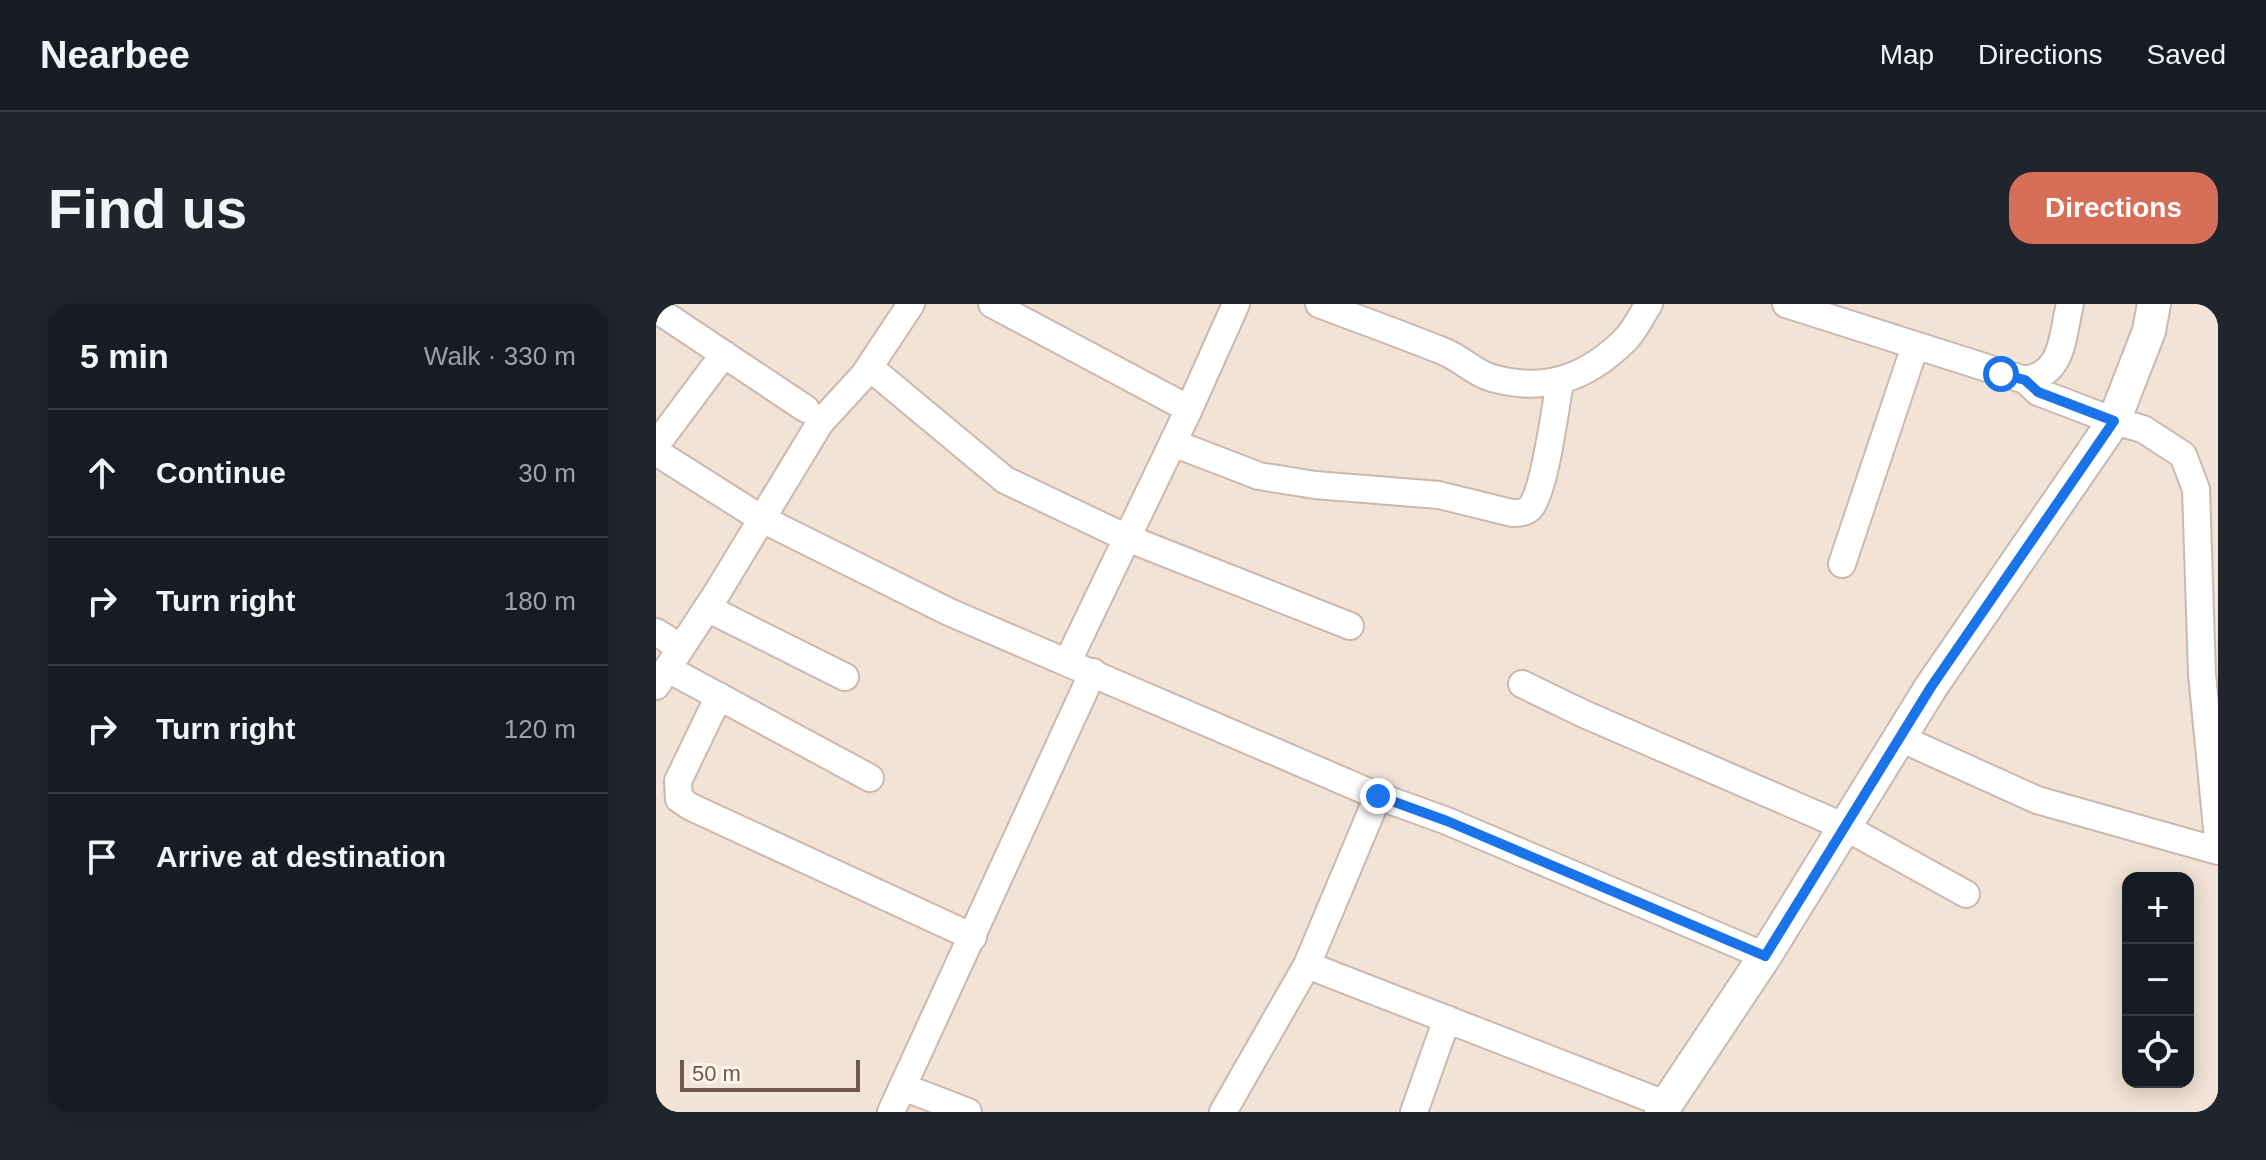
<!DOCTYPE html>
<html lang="en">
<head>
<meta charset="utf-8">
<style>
  :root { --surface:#171b24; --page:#20242c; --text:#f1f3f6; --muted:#9ea1a6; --line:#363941; --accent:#d76e58 }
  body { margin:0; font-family:Arial,sans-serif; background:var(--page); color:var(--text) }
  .controls { position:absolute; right:24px; bottom:24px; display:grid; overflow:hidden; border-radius:16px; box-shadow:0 4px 20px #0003 }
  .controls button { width:72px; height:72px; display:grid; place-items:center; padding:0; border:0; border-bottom:2px solid var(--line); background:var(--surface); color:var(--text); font:40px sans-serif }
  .scale { position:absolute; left:24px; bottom:20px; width:180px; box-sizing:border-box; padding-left:8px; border:4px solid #71584e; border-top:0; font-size:22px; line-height:28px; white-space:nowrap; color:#71584e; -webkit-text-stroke:6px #fdf6ec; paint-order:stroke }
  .stop { position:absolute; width:24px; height:24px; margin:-18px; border:6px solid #1a73e8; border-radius:50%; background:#fff }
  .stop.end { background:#1a73e8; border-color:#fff; box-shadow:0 2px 8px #0008 }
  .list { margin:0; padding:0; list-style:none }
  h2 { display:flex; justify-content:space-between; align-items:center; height:104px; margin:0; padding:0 32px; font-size:34px }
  h2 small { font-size:26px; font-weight:400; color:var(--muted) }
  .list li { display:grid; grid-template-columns:52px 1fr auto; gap:24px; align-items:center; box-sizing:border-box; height:128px; padding:0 32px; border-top:2px solid var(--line) }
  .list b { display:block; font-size:30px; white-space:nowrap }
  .list em { font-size:26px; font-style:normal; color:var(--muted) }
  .icon { flex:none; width:44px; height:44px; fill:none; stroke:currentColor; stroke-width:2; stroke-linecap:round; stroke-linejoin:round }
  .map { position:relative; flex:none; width:1562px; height:808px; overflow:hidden; border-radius:24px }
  header { display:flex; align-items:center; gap:48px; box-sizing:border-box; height:112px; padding:0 40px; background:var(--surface); border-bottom:2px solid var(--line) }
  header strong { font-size:38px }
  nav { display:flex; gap:44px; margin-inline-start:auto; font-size:28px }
  .intro { display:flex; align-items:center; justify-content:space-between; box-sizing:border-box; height:192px; padding:0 48px }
  h1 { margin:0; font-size:56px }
  .button { padding:20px 36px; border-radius:24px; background:var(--accent); color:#fff; font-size:28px; font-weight:700 }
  main { display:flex; gap:48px; padding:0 48px }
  aside { flex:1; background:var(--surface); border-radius:24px; box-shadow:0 4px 20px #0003 }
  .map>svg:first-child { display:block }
  .residential { fill:#f1e3d6; fill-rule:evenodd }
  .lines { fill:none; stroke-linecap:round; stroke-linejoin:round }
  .minor-casing { stroke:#cbb9ae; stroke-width:30 }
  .tertiary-casing { stroke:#cbb9ae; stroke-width:36 }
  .minor { stroke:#fff; stroke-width:26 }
  .tertiary { stroke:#fff; stroke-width:32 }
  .route { stroke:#1a73e8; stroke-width:10 }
</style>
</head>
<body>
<header>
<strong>Nearbee</strong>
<nav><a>Map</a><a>Directions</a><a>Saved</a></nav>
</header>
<div class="intro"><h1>Find us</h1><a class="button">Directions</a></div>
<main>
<aside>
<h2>5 min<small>Walk · 330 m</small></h2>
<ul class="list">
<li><svg class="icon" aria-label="ahead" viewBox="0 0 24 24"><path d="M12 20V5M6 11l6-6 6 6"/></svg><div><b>Continue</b></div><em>30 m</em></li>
<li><svg class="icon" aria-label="right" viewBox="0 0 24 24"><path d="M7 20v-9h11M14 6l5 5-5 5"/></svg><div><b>Turn right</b></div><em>180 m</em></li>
<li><svg class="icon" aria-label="right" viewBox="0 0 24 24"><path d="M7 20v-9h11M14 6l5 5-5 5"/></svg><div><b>Turn right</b></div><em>120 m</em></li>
<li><svg class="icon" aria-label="arrive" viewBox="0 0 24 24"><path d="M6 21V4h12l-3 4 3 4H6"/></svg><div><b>Arrive at destination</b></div></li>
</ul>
</aside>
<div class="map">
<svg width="1562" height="808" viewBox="0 0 1562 808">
  <rect width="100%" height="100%" fill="#faf1e6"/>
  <path class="residential" d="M0,0H1562V808H0ZM1472,574H1532V778H1472Z"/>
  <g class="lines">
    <g class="minor-casing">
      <path id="minor" d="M336,0L533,105
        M663,0C705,16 747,31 789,48C806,55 818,69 836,74C889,89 931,74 969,36C979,26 985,12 993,0
        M1130,0L1369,76C1408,70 1406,32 1414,0
        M0,5L150,105
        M224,72L349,176L471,234L694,322
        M1369,76L1382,88L1458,117L1487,125L1527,151L1540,185L1546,370L1562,534
        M517,139L603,172L659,181L783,191L856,209C862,209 869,209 874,204C889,188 899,104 904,78
        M0,141L68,50
        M0,148L106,215L293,308L722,492L791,517L1109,652
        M1186,260L1259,42
        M51,304L189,373
        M0,328L25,344
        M412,357L533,105L580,0
        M12,365L214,474
        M866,380L928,410L1189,523L1310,590
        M0,382L61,289L164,119L208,71L255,0
        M63,392L22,477L23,495L35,503L317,633
        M1244,434L1381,496L1562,547
        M651,661L1009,800
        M247,783L312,808
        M235,808L437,368
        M567,808L651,661L722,492
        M758,808L791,715"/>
    </g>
    <g class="tertiary-casing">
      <path id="tertiary" d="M1005,808L1109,652L1275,383L1458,117L1493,27L1498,0"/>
    </g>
    <use href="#minor" class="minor"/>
    <use href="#tertiary" class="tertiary"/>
  </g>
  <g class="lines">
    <path class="route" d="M722,492L791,517L1109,652L1275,383L1458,117L1382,88L1369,76L1345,70"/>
  </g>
</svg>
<div class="controls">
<button>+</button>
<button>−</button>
<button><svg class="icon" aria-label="locate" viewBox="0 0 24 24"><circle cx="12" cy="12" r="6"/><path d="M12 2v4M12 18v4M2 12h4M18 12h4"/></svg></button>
</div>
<div class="scale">50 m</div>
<div class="stop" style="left:1345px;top:70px"></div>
<div class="stop end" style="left:722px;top:492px"></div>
</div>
</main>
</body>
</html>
